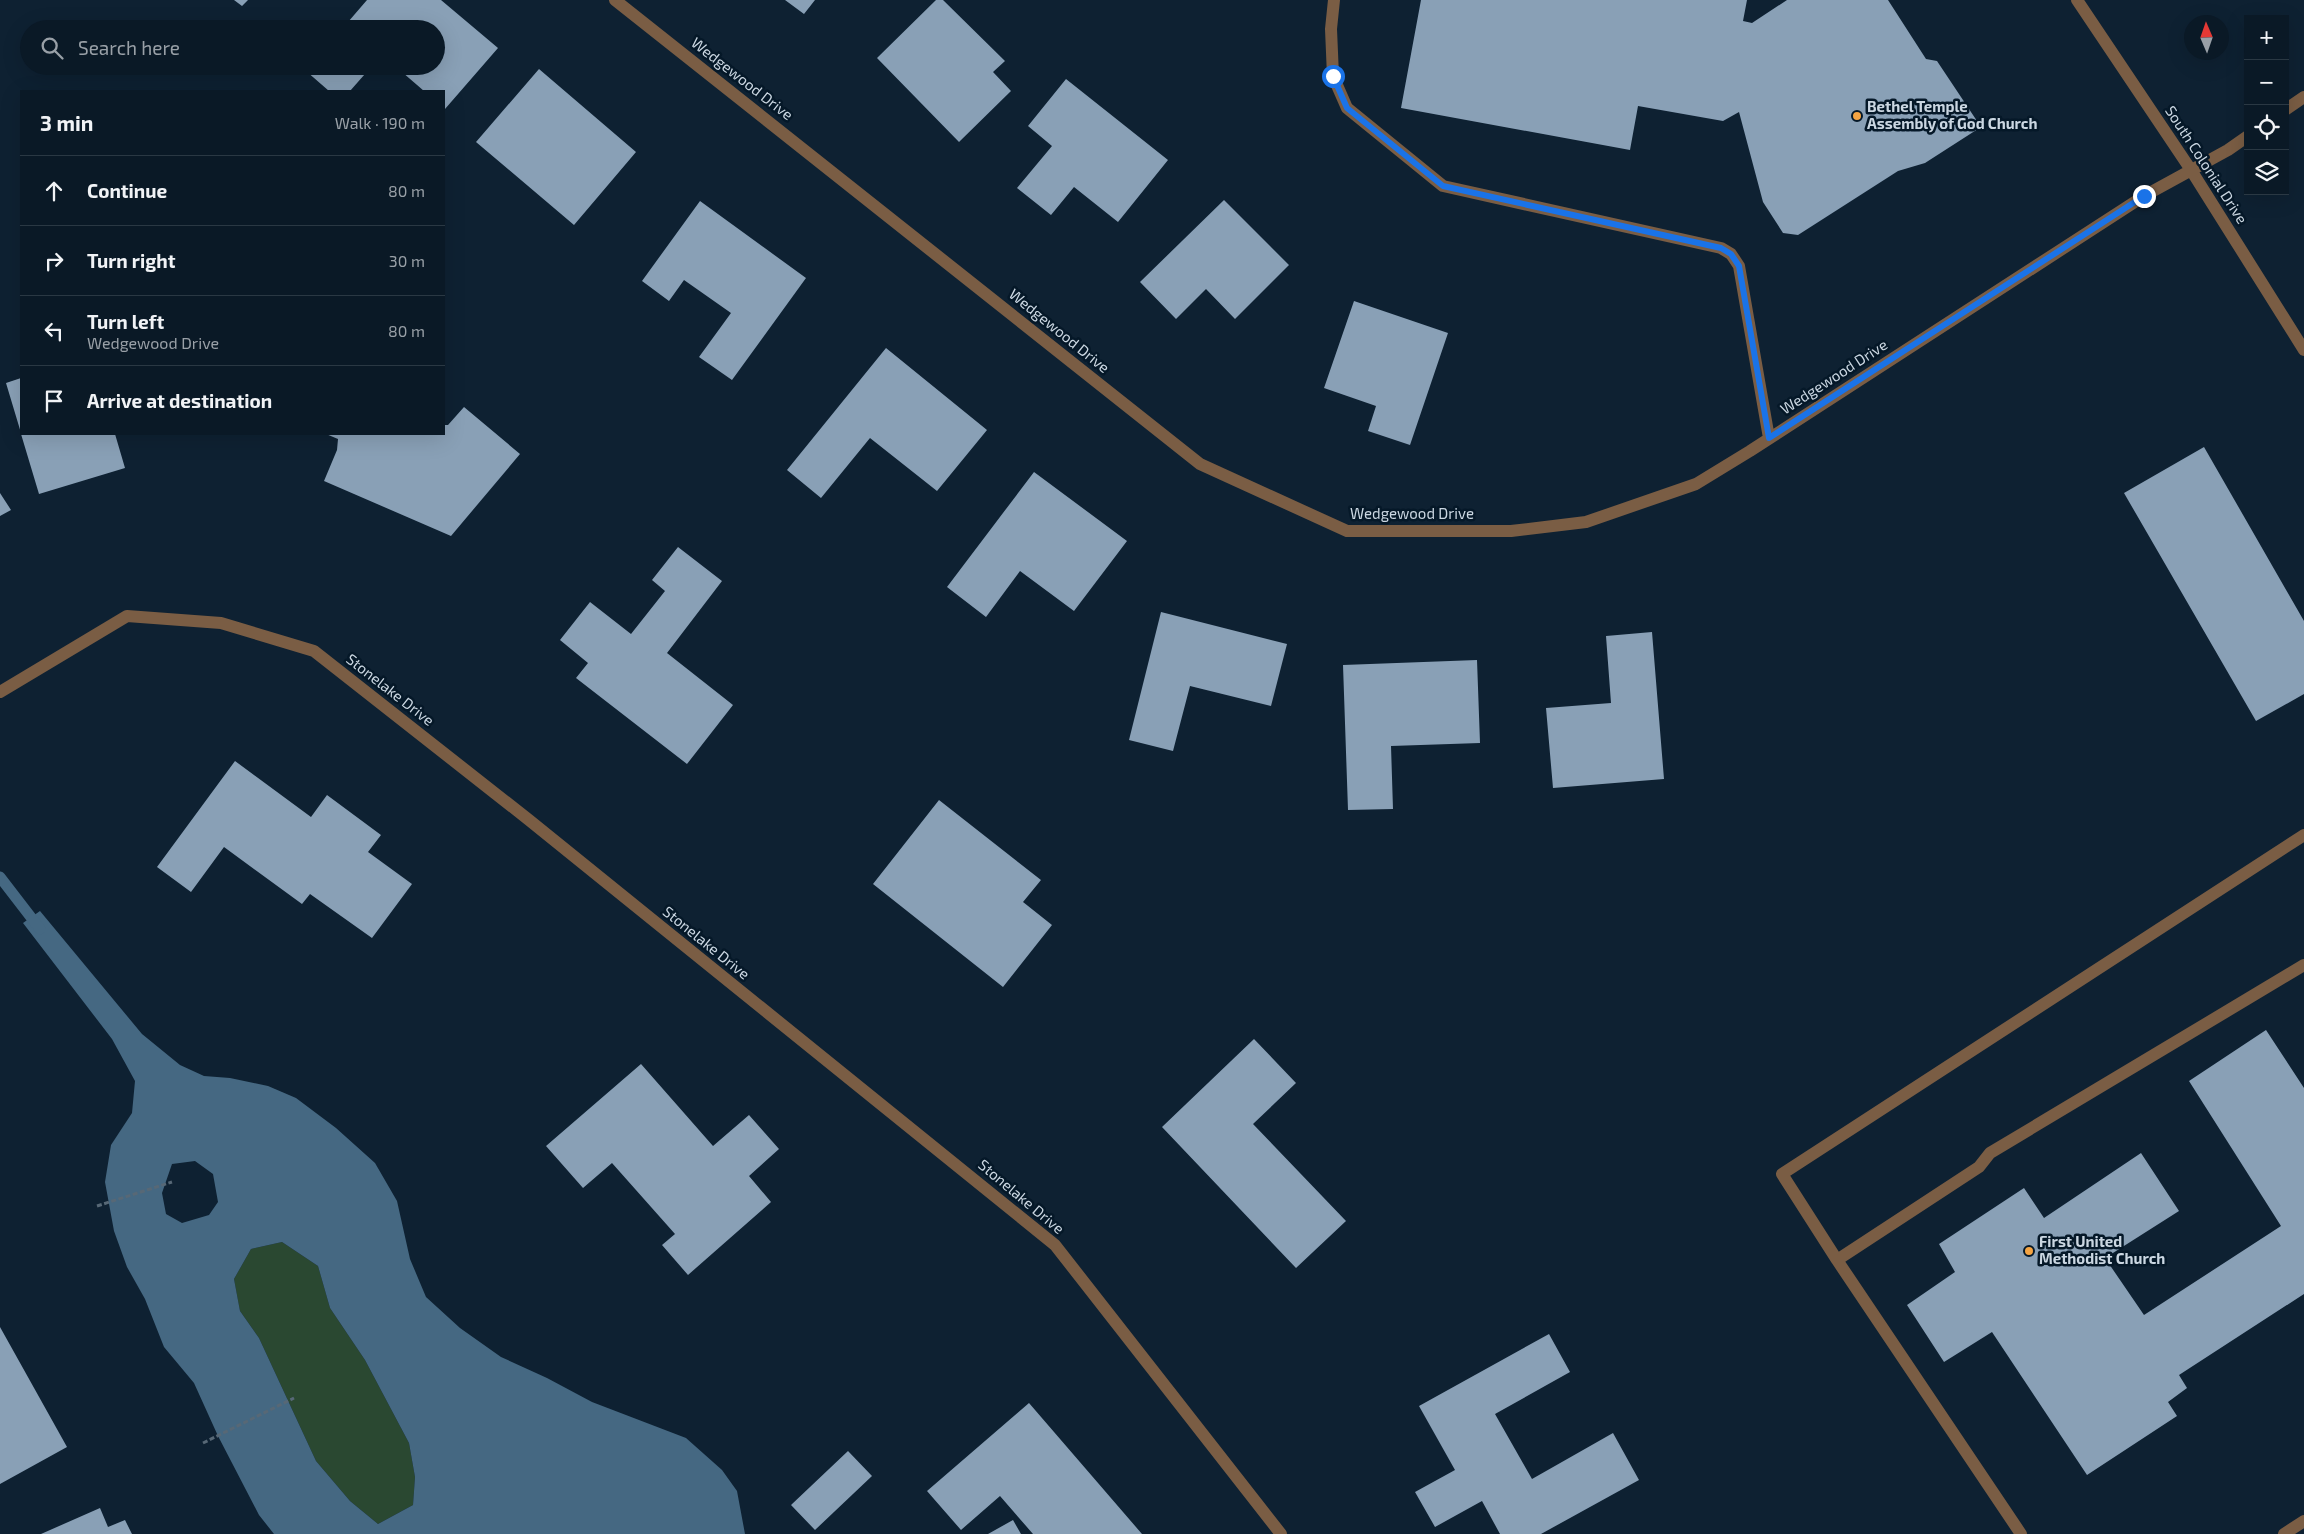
<!DOCTYPE html>
<html lang="en">
<head>
<meta charset="utf-8">
<style>
  :root { --surface:#0a1926; --page:#182632; --text:#f1f3f6; --muted:#99a0a7; --line:#2a3843 }
  body { margin:0; font-family:"Exo 2",sans-serif; background:var(--page); color:var(--text) }
  .controls { position:absolute; right:15px; top:15px; display:grid; overflow:hidden; border-radius:0px; box-shadow:0 5px 20px #0002 }
  .controls button { width:45px; height:45px; display:grid; place-items:center; padding:0; border:0; border-bottom:1px solid var(--line); background:var(--surface); color:var(--text); font:25px sans-serif }
  .compass { position:absolute; left:2184px; top:15px; width:45px; height:45px; border-radius:50%; background:var(--surface); box-shadow:0 5px 20px #0002; rotate:358deg }
  .stop { position:absolute; width:15px; height:15px; margin:-11px; border:4px solid #1a73e8; border-radius:50%; background:#fff }
  .stop.end { background:#1a73e8; border-color:#fff; box-shadow:0 1px 5px #0008 }
  .list { margin:0; padding:0; list-style:none }
  h2 { display:flex; justify-content:space-between; align-items:center; height:65px; margin:0; padding:0 20px; font-size:21px }
  h2 small { font-size:16px; font-weight:400; color:var(--muted) }
  .list li { display:grid; grid-template-columns:32px 1fr auto; gap:15px; align-items:center; box-sizing:border-box; height:70px; padding:0 20px; border-top:1px solid var(--line) }
  .list b { display:block; font-size:19px; white-space:nowrap }
  .list p { margin:0; font-size:16px; white-space:nowrap; color:var(--muted) }
  .list em { font-size:16px; font-style:normal; color:var(--muted) }
  .icon { flex:none; width:28px; height:28px; fill:none; stroke:currentColor; stroke-width:2; stroke-linecap:round; stroke-linejoin:round }
  .map { position:relative; flex:none; width:2304px; height:1534px; overflow:hidden }
  .search { position:absolute; background:var(--surface); box-shadow:0 5px 20px #0002; left:20px; top:20px; width:425px; height:55px; display:flex; align-items:center; gap:12px; box-sizing:border-box; padding:0 18px; border-radius:28px; color:var(--muted); font-size:19px }
  .panel { position:absolute; background:var(--surface); box-shadow:0 5px 20px #0002; left:20px; top:90px; width:425px; height:345px; border-radius:0px }
  .map>svg:first-child { display:block }
  .green { fill:#2a4831 }
  .water { fill:#456882; fill-rule:evenodd }
  .lines { fill:none; stroke-linecap:round; stroke-linejoin:round }
  .stream { stroke:#456882; stroke-width:11 }
  .building { fill:#89a0b6 }
  .path { stroke:#576876; stroke-width:3; stroke-dasharray:5 2.5; stroke-linecap:butt }
  .minor { stroke:#7a5d44; stroke-width:12 }
  .route { stroke:#1a73e8; stroke-width:6 }
  .poi-dot { fill:#f4a443; stroke:#051828; stroke-width:2 }
  .labels { text-anchor:middle; stroke-width:5; stroke-linejoin:round; paint-order:stroke }
  .street-label { font-size:15px; fill:#cbd7e2; stroke:#051828 }
  .poi-label { font-size:15px; font-weight:bold; fill:#cbd7e2; stroke:#051828; text-anchor:start }
</style>
</head>
<body>
<div class="map">
<svg width="2304" height="1534" viewBox="0 0 2304 1534">
  <rect width="100%" height="100%" fill="#0e2132"/>
  <path class="green" d="M282,1242L318,1266L330,1308L365,1360L409,1443L415,1477L413,1505L378,1524L350,1501L316,1461L259,1338L240,1311L234,1279L251,1249Z"/>
  <path class="water" d="M40,911L142,1034L180,1065L204,1076L230,1078L268,1086L296,1098L336,1128L375,1163L397,1201L410,1259L426,1297L460,1328L501,1357L547,1378L592,1402L686,1438L722,1470L737,1491L745,1534H274L259,1515L218,1436L194,1383L164,1347L145,1299L127,1267L114,1231L105,1182L111,1145L132,1113L135,1081L112,1039L23,923ZM195,1161L213,1174L218,1202L209,1215L182,1223L166,1214L162,1193L172,1164ZM282,1242L318,1266L330,1308L365,1360L409,1443L415,1477L413,1505L378,1524L350,1501L316,1461L259,1338L240,1311L234,1279L251,1249Z"/>
  <g class="lines">
    <path class="stream" d="M0,877L40,929"/>
  </g>
  <path class="building" d="M234,0H248L242,6Z
    M367,0H441L498,48L445,109L444,91H424L395,66H436V29H342Z
    M785,0H815L804,14Z
    M936,0H943L1005,61L993,72L1011,91L959,142L877,58Z
    M1421,0H1747L1743,21L1752,23L1787,0H1888L1926,59L1937,61L1981,127L1925,163L1898,171L1798,235L1783,233L1763,202L1739,112L1723,121L1638,106L1630,150L1401,108Z
    M309,66H372L350,91H329L306,71Z
    M539,69L636,152L574,225L476,142Z
    M1066,79L1168,160L1118,222L1074,187L1051,215L1017,188L1052,146L1028,126Z
    M1224,200L1289,265L1235,319L1206,289L1176,319L1140,282Z
    M700,201L806,278L732,380L699,357L731,313L684,280L669,301L642,281Z
    M1354,301L1448,333L1410,445L1368,431L1376,406L1324,388Z
    M886,348L987,430L937,491L870,438L821,498L787,470Z
    M21,378V433L6,383Z
    M464,407L520,454L451,536L324,481L337,450L338,439L326,434H444V425H448Z
    M21,434H115L125,468L39,494Z
    M2204,447L2304,621V694L2256,721L2124,493Z
    M1034,472L1127,541L1074,611L1020,571L986,617L947,587Z
    M0,493L11,510L0,516Z
    M678,547L722,581L667,653L733,705L687,764L576,678L588,663L560,640L590,602L631,634L665,591L652,580Z
    M1161,612L1287,644L1271,706L1190,686L1173,751L1129,740Z
    M1652,632L1664,779L1553,788L1546,708L1611,703L1606,636Z
    M1477,660L1480,743L1391,746L1393,809L1348,810L1343,665Z
    M235,761L311,817L327,795L381,835L368,852L412,884L372,938L310,894L302,904L224,847L191,892L157,867Z
    M939,800L1041,880L1023,902L1052,925L1003,987L873,884Z
    M2266,1030L2304,1088V1294L2179,1375L2187,1388L2168,1402L2177,1416L2087,1475L1992,1332L1944,1362L1907,1305L1955,1272L1939,1244L2024,1188L2044,1218L2141,1153L2179,1211L2105,1258L2144,1315L2281,1226L2189,1081Z
    M1254,1039L1296,1083L1253,1124L1346,1221L1296,1268L1162,1127Z
    M641,1064L713,1146L749,1115L779,1149L749,1176L771,1202L688,1275L662,1245L675,1234L612,1163L583,1188L546,1146Z
    M0,1327L67,1447L0,1484Z
    M1549,1334L1570,1372L1495,1414L1532,1479L1613,1433L1639,1480L1541,1534H1500L1482,1501L1435,1527L1415,1492L1455,1470L1419,1406Z
    M1029,1403L1142,1534H1033L1000,1496L961,1530L927,1491Z
    M848,1451L872,1476L815,1530L791,1505Z
    M100,1508L108,1527L125,1520L132,1534H41Z
    M1013,1520L1021,1534H988Z"/>
  <g class="lines">
    <path class="path" d="M97,1206L172,1182
      M203,1443L294,1398"/>
    <path class="minor" d="M615,0L1200,464L1347,531H1511L1586,522L1696,484L1750,451L2144,196L2228,150L2248,136
      M1334,0L1331,29L1333,76L1347,108L1443,186L1721,248L1731,254L1739,266L1769,438
      M2077,0L2191,170L2304,350
      M2285,110L2304,97
      M0,692L127,616L221,623L314,651L529,820L1055,1245L1281,1534
      M1837,1260L1979,1167L1990,1153L2304,965
      M2021,1534L1837,1260L1782,1174L2304,835
      M2284,1534L2304,1521"/>
  </g>
  <g class="lines">
    <path class="route" d="M1333,76L1347,108L1443,186L1721,248L1731,254L1739,266L1769,438L2144,196"/>
  </g>
  <g class="poi-dot">
    <circle cx="1857" cy="116" r="5"/>
    <circle cx="2029" cy="1251" r="5"/>
  </g>
  <g class="labels">
    <g class="street-label">
      <text transform="translate(742 79) rotate(38)" y="5">Wedgewood Drive</text>
      <text transform="translate(2206 165) rotate(57)" y="5">South Colonial Drive</text>
      <text transform="translate(1059 331) rotate(39)" y="5">Wedgewood Drive</text>
      <text transform="translate(1834 377) rotate(-33)" y="5">Wedgewood Drive</text>
      <text x="1412" y="519">Wedgewood Drive</text>
      <text transform="translate(390 690) rotate(38)" y="5">Stonelake Drive</text>
      <text transform="translate(706 943) rotate(39)" y="5">Stonelake Drive</text>
      <text transform="translate(1021 1197) rotate(40)" y="5">Stonelake Drive</text>
    </g>
    <g class="poi-label">
      <text x="1867" y="112">Bethel Temple<tspan x="1867" dy="17">Assembly of God Church</tspan></text>
      <text x="2039" y="1247">First United<tspan x="2039" dy="17">Methodist Church</tspan></text>
    </g>
  </g>
</svg>
<div class="controls">
<button>+</button>
<button>−</button>
<button><svg class="icon" aria-label="locate" viewBox="0 0 24 24"><circle cx="12" cy="12" r="6"/><path d="M12 2v4M12 18v4M2 12h4M18 12h4"/></svg></button>
<button><svg class="icon" aria-label="layers" viewBox="0 0 24 24"><path d="M12 4l9 5-9 5-9-5zM3 14l9 5 9-5"/></svg></button>
</div>
<svg class="compass" viewBox="-18 -18 36 36"><path d="M0-13l5 13h-10z" fill="#e53935"/><path d="M0 13l5-13h-10z" fill="#99a0a7"/></svg>
<div class="stop" style="left:1333px;top:76px"></div>
<div class="stop end" style="left:2144px;top:196px"></div>
<div class="search"><svg class="icon" aria-label="search" viewBox="0 0 24 24"><circle cx="10" cy="10" r="6"/><path d="M15 15l6 6"/></svg>Search here</div>
<section class="panel">
<h2>3 min<small>Walk · 190 m</small></h2>
<ul class="list">
<li><svg class="icon" aria-label="ahead" viewBox="0 0 24 24"><path d="M12 20V5M6 11l6-6 6 6"/></svg><div><b>Continue</b></div><em>80 m</em></li>
<li><svg class="icon" aria-label="right" viewBox="0 0 24 24"><path d="M7 20v-9h11M14 6l5 5-5 5"/></svg><div><b>Turn right</b></div><em>30 m</em></li>
<li><svg class="icon" aria-label="left" viewBox="0 0 24 24"><path d="M17 20v-9H6M10 6l-5 5 5 5"/></svg><div><b>Turn left</b><p>Wedgewood Drive</p></div><em>80 m</em></li>
<li><svg class="icon" aria-label="arrive" viewBox="0 0 24 24"><path d="M6 21V4h12l-3 4 3 4H6"/></svg><div><b>Arrive at destination</b></div></li>
</ul>
</section>
</div>
</body>
</html>
